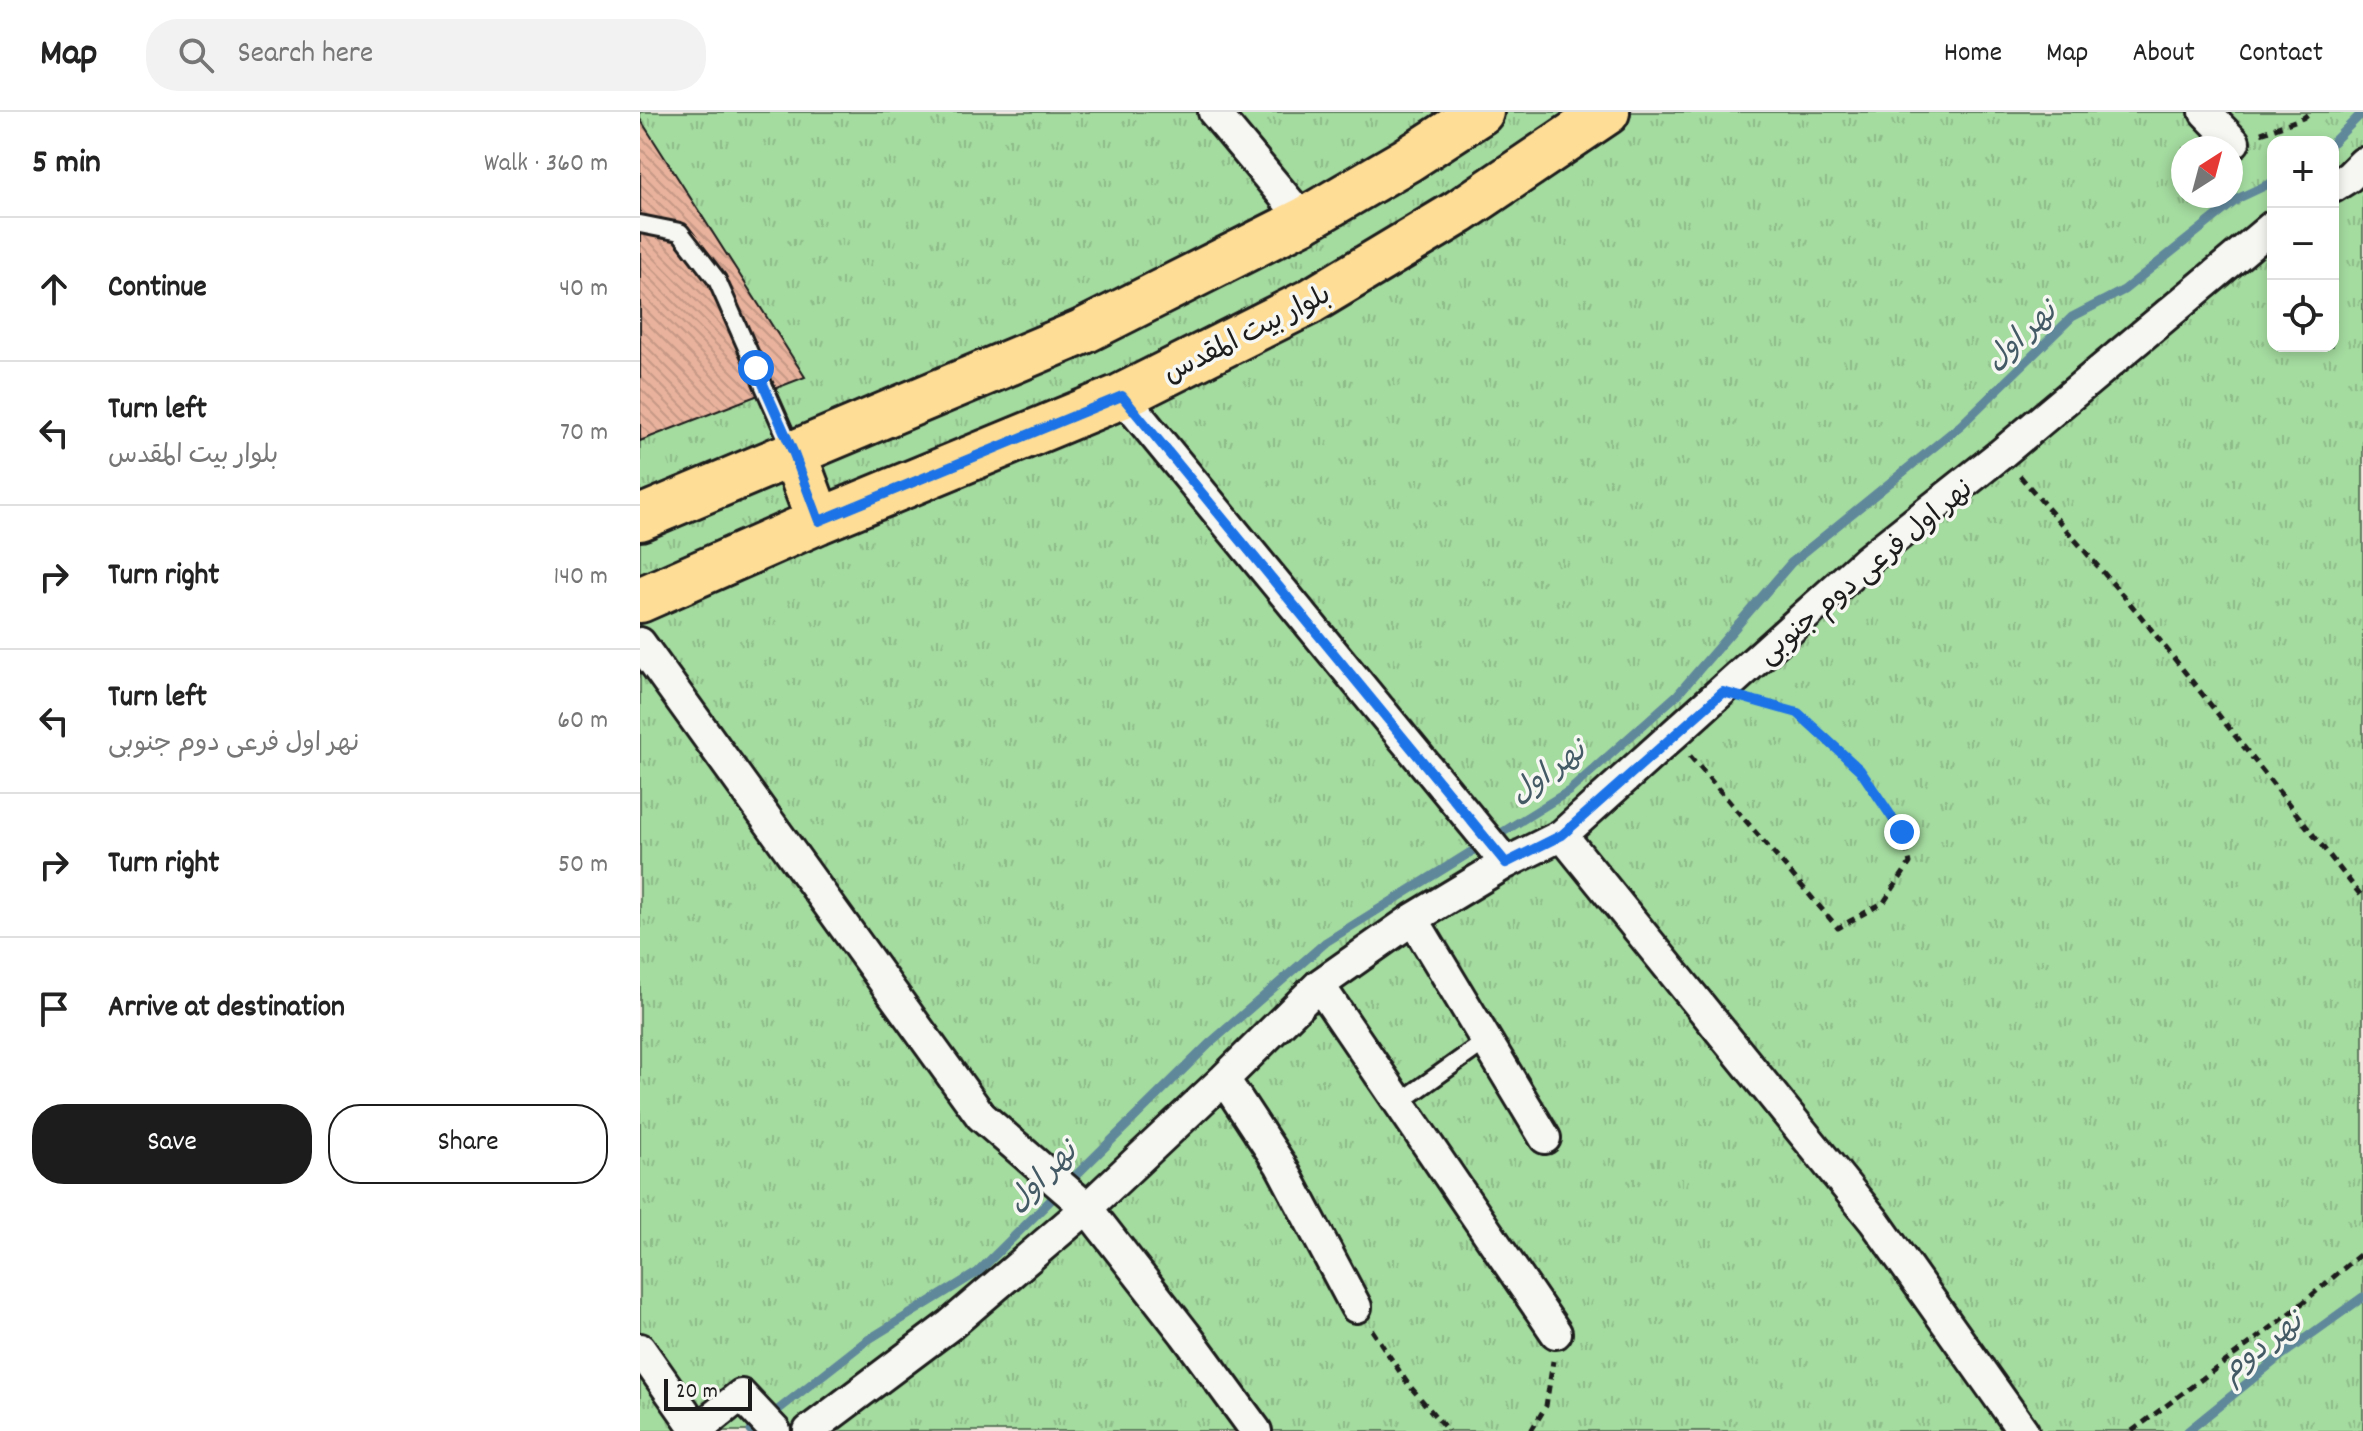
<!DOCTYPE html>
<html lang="en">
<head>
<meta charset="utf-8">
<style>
  :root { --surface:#fff; --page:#f2f2f2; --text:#222; --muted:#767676; --line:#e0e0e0; --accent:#1c1c1c }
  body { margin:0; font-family:Dekko,"Playpen Sans Arabic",sans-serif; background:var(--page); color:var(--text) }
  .controls { position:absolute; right:24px; top:24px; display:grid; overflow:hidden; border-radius:16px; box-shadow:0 4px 12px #0003 }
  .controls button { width:72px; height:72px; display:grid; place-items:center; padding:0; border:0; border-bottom:2px solid var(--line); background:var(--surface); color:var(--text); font:40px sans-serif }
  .compass { position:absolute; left:1531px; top:24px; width:72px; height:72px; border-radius:50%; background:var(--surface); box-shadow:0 4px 12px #0003; rotate:36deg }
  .scale { position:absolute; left:24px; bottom:20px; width:88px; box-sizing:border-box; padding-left:8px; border:4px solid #1c1c1c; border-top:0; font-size:22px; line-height:28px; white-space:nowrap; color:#1c1c1c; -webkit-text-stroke:6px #f6f6f2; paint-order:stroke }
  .stop { position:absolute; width:24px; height:24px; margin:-18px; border:6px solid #1a73e8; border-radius:50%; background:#fff }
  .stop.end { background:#1a73e8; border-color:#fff; box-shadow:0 2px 8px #0008 }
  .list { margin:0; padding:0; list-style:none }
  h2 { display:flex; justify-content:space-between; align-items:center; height:104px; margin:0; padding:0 32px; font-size:34px }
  h2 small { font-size:26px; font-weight:400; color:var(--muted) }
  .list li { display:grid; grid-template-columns:52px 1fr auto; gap:24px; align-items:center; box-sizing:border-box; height:144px; padding:0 32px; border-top:2px solid var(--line) }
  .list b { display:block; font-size:30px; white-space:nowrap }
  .list p { margin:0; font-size:26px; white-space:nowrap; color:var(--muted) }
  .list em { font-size:26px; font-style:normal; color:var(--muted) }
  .actions { display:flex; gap:16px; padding:24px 32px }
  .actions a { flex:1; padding:18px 0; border:2px solid var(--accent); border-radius:32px; text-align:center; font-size:28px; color:var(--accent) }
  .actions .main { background:var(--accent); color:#fff }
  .icon { flex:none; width:44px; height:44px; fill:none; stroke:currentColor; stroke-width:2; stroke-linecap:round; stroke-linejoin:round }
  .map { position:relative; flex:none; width:1723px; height:1319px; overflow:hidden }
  header { display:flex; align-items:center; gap:48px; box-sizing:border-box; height:112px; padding:0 40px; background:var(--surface); border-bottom:2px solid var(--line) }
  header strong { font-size:38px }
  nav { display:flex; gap:44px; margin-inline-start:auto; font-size:28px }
  .search { width:560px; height:72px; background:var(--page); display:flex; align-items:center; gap:20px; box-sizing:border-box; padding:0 28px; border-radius:32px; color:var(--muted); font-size:30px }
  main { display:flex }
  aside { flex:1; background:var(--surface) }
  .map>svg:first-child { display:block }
  .park { fill:url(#park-tufts); stroke:#607c5e; stroke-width:2; fill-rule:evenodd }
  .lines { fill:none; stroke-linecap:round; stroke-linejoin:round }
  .stream { stroke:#60889b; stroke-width:9 }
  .building { fill:url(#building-back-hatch); stroke:#1c1c1c; stroke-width:2 }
  .lane-casing { stroke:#1c1c1c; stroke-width:22 }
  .street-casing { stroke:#1c1c1c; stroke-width:36 }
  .primary-casing { stroke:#1c1c1c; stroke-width:50 }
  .path { stroke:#1c1c1c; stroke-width:5; stroke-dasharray:8 6; stroke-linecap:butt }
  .lane { stroke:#f6f6f2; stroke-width:16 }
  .street { stroke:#f6f6f2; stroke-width:30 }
  .primary { stroke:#fedd96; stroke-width:44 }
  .route { stroke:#1a73e8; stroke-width:10 }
  .labels { text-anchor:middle; stroke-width:7; stroke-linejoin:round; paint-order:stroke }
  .street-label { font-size:28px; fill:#1c1c1c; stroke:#f6f6f2 }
  .water-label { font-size:30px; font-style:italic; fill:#445b66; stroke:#f6f6f2 }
</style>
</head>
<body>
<header>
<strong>Map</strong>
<div class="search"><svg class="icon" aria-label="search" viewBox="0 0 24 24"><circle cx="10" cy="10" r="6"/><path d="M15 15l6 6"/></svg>Search here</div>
<nav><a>Home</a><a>Map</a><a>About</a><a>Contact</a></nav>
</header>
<main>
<aside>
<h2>5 min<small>Walk · 360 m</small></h2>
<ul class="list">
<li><svg class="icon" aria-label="ahead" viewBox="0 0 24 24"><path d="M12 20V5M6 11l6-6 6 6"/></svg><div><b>Continue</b></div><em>40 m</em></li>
<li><svg class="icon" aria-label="left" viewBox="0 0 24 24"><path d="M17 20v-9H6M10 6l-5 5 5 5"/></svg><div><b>Turn left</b><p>بلوار بیت المقدس</p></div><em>70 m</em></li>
<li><svg class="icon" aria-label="right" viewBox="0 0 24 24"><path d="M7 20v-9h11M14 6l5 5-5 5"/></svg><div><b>Turn right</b></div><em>140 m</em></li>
<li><svg class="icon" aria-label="left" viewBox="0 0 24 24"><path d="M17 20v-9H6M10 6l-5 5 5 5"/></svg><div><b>Turn left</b><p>نهر اول فرعی دوم جنوبی</p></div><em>60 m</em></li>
<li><svg class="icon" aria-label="right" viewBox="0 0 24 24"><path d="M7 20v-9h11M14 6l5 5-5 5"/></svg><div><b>Turn right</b></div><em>50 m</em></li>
<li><svg class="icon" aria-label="arrive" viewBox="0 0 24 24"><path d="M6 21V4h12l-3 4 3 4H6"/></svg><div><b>Arrive at destination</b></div></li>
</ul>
<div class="actions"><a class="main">Save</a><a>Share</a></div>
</aside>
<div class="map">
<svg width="1723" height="1319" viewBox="0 0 1723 1319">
  <defs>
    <pattern id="park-tufts" width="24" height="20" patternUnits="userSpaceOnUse" patternTransform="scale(2)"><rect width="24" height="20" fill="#a4db9f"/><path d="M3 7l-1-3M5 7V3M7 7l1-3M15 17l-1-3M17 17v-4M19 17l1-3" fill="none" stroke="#8dbb88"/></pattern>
    <pattern id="building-back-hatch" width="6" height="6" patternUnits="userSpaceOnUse" patternTransform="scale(2)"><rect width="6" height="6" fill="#e8b29c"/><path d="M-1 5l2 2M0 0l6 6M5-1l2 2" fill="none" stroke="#c69886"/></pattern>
  </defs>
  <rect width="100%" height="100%" fill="#f3e8e1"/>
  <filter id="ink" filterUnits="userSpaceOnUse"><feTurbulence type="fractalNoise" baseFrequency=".0125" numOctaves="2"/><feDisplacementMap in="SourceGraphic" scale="16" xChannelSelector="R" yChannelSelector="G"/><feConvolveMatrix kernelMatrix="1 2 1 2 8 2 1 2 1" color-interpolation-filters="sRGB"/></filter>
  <g filter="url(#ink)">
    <path class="park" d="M0,0H1723V1319H0ZM1633,30H1693V234H1633ZM1543,36H1591V84H1543Z"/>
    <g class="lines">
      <path class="stream" d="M1693,30L1723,0
        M111,1319L226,1229L338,1160L569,932L686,830L929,679L1038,582L1151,451L1321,313L1432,205L1484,178L1599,86L1633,70
        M1548,1319L1642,1243L1723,1185"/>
    </g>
    <path class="building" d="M0,7L165,265L0,329Z"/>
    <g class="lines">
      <g class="lane-casing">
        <path id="lane" d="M0,112L40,120L77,168L153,340
          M759,991L846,929"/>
      </g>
      <g class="street-casing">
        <path id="street" d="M574,0L664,108
          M1565,0L1594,30
          M1693,75L1709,65L1723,51
          M482,284L866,751
          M0,531L341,1004L447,1096L545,1222L616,1319
          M922,723L1235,1110L1383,1319
          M773,807L905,1026
          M679,873L916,1221
          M584,967L640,1052L716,1195
          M0,1237L57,1318L101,1283L135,1319
          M169,1319L310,1213L447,1096L584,967L679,873L773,807L866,751L922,723L1227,448L1361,342L1633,114"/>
      </g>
      <g class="primary-casing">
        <path id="primary" d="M154,342L179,409
          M0,406L442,220L664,108L767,48L841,0
          M0,488L179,409L482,284L671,189L819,100L967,0"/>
      </g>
      <path class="path" d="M1621,21L1663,6L1671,0
        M1380,364L1499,502L1723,786
        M1050,644L1198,816L1244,790L1270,751L1262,720L1220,658L1158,601L1115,589
        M732,1218L768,1272L808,1319
        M891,1319L906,1294L913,1249
        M1492,1319L1652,1200L1723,1140"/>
      <use href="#lane" class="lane"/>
      <use href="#street" class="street"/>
      <use href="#primary" class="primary"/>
    </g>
  </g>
  <g class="lines" filter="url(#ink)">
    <path class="route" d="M116,256L154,342L179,409L482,284L866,751L922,723L1083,580L1158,601L1220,658L1262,720"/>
  </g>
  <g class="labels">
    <g class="street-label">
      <text transform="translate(606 220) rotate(-27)" y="10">بلوار بیت المقدس</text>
      <text transform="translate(1224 458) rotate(-40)" y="10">نهر اول فرعی دوم جنوبی</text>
    </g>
    <g class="water-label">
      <text transform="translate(1380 223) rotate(-43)" y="10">نهر اول</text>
      <text transform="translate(907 659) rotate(-36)" y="10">نهر اول</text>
      <text transform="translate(401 1064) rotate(-45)" y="10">نهر اول</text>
      <text transform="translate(1621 1233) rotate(-37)" y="10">نهر دوم</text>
    </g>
  </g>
</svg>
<div class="controls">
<button>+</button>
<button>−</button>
<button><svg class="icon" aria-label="locate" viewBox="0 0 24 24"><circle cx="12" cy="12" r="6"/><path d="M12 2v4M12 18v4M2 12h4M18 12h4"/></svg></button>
</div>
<svg class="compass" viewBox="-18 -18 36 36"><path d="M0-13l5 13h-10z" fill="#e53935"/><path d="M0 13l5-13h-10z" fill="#767676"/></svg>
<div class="scale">20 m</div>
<div class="stop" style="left:116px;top:256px"></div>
<div class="stop end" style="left:1262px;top:720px"></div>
</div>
</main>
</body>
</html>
